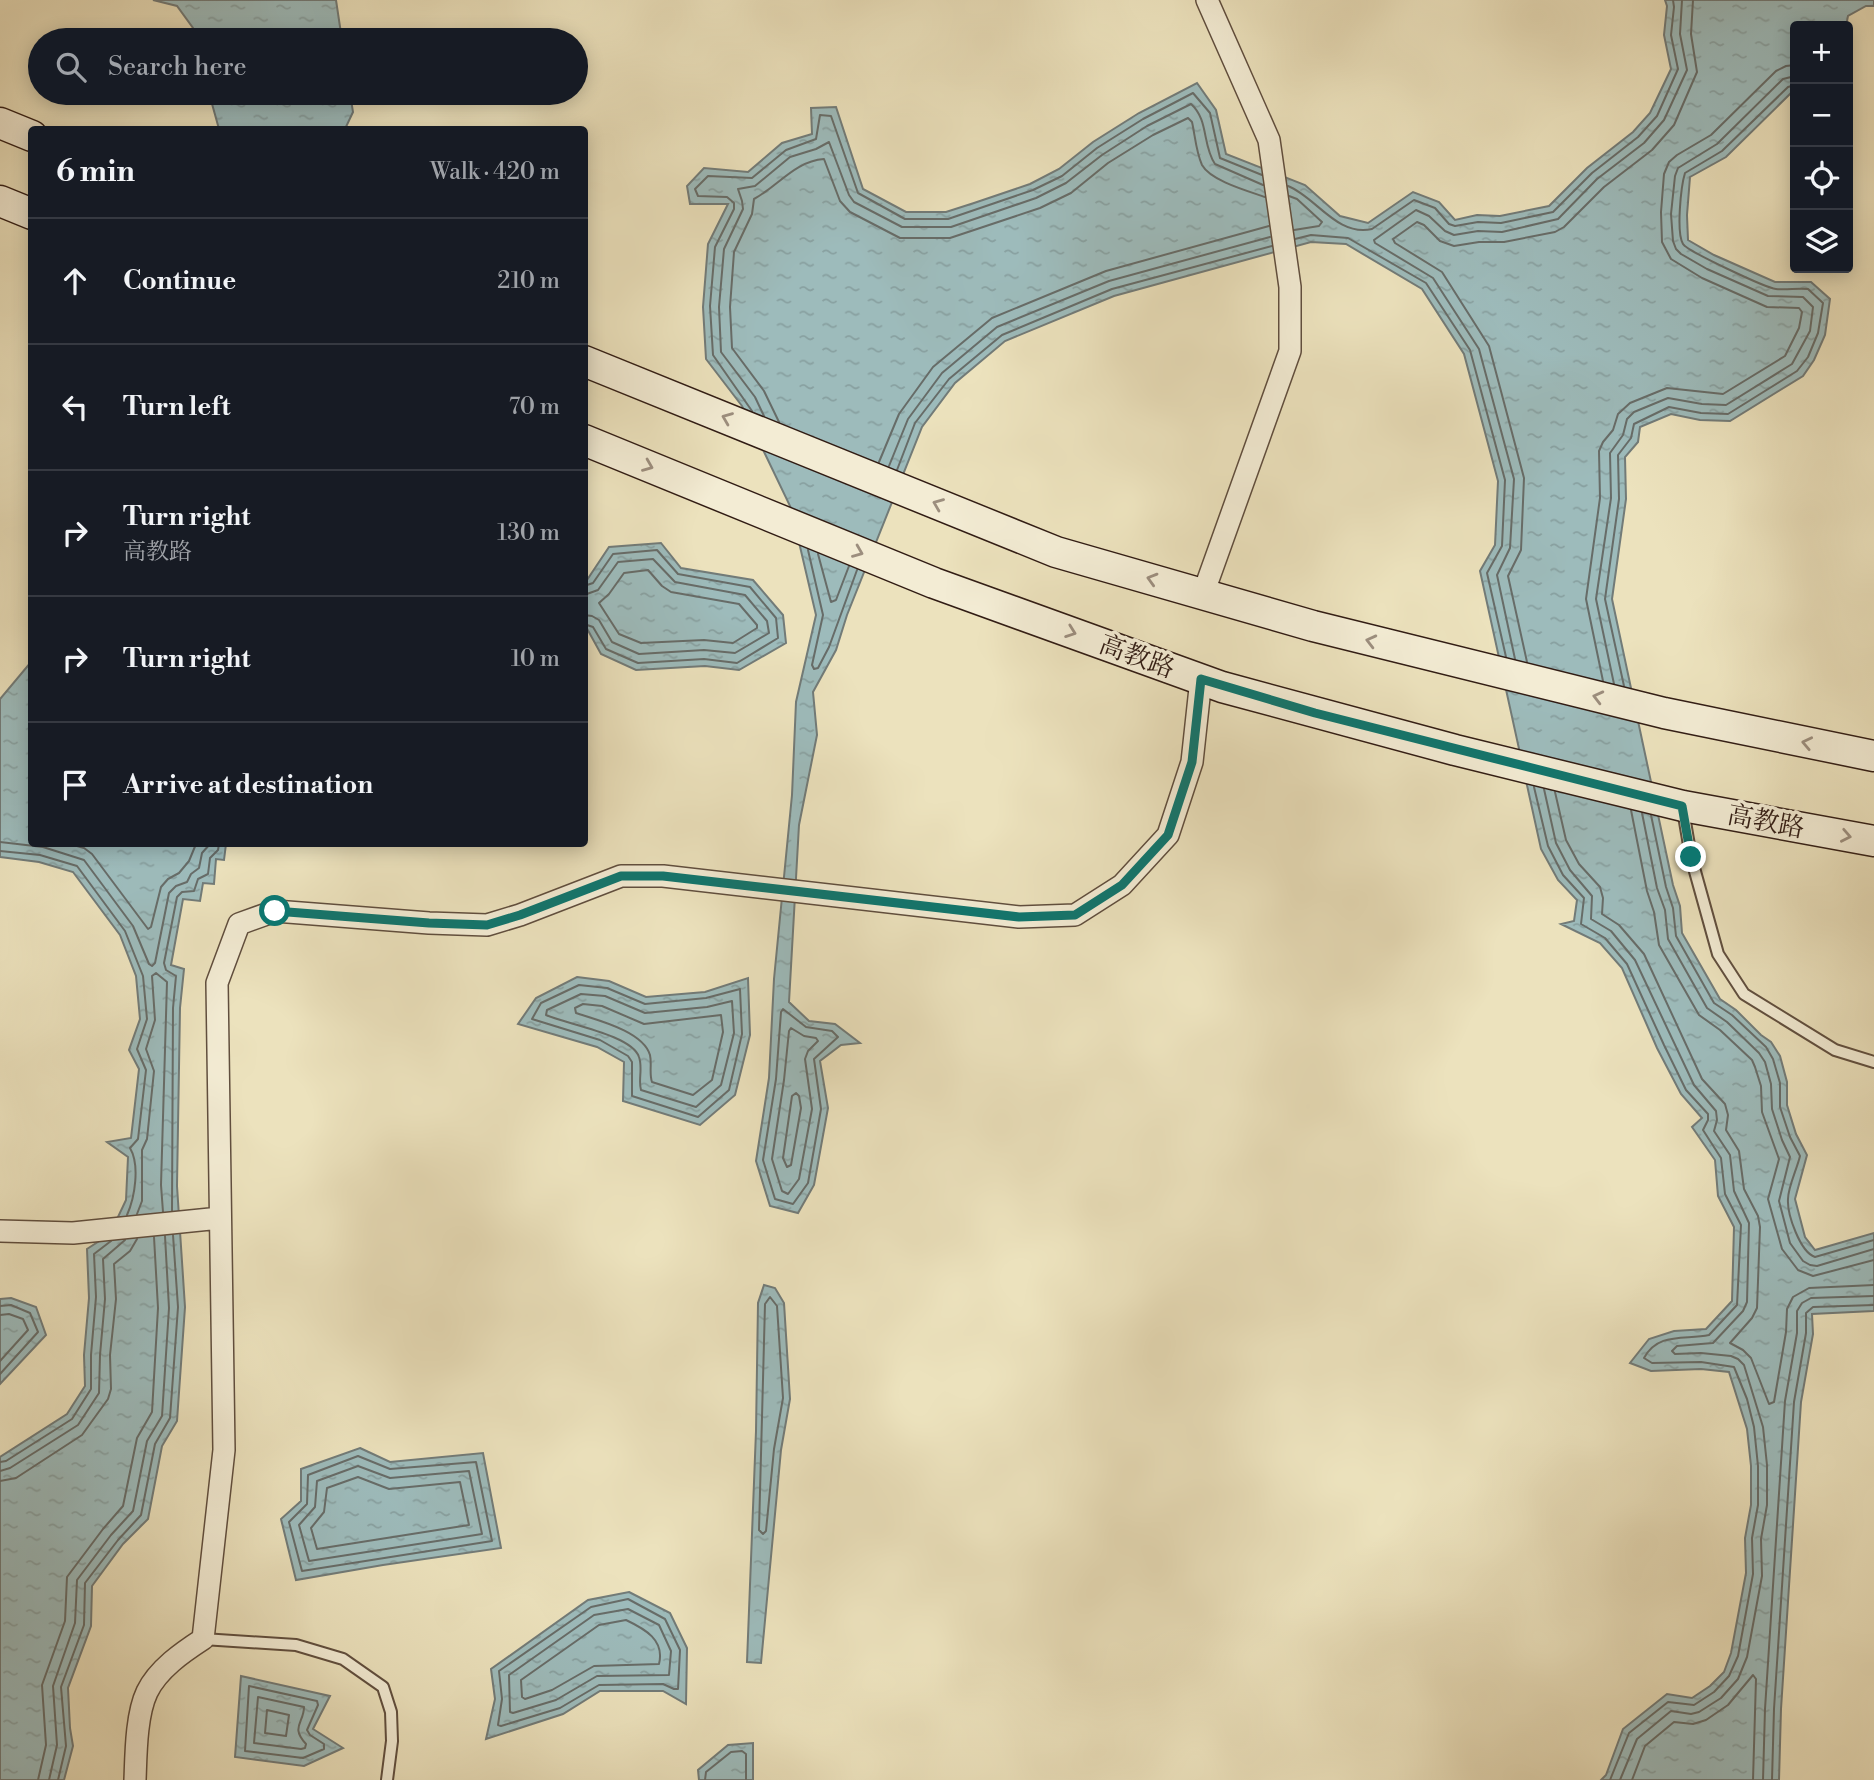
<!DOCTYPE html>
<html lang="en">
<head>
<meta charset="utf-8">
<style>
  :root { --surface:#171b24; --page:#242831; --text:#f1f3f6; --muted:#9ea1a6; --line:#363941 }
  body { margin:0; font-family:"Libre Bodoni","Noto Serif SC",serif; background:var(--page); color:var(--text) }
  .controls { position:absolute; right:21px; top:21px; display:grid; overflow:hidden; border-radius:7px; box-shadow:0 4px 18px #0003 }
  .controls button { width:63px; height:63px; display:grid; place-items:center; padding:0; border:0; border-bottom:2px solid var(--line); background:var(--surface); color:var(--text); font:35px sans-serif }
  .stop { position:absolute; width:21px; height:21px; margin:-16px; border:5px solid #0f766e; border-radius:50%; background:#fff }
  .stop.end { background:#0f766e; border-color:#fff; box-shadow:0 2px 7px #0008 }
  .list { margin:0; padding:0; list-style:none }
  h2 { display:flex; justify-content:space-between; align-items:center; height:91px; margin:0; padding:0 28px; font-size:30px }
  h2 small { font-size:23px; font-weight:400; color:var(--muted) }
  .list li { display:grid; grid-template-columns:46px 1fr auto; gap:21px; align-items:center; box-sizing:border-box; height:126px; padding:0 28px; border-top:2px solid var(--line) }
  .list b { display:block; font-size:26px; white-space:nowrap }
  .list p { margin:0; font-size:23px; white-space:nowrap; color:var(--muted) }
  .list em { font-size:23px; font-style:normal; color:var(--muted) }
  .icon { flex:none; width:38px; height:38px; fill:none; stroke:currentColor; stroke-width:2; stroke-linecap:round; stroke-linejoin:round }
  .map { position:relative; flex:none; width:1874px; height:1780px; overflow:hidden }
  .search { position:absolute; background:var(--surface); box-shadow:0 4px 18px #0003; left:28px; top:28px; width:560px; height:77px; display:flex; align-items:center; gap:18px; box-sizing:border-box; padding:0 24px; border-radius:38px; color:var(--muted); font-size:26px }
  .panel { position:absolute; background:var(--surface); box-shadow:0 4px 18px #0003; left:28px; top:126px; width:560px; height:721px; border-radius:7px }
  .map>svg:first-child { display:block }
  .water { fill:url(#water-ripples); stroke:#727b78; stroke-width:2 }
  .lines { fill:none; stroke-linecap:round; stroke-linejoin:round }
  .shore { stroke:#676c68; stroke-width:2 }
  .lane-casing { stroke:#604e3e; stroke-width:14 }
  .street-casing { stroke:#604e3e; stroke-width:24 }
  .secondary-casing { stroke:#311c14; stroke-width:33 }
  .lane { stroke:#f3ecd4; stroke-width:10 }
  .street { stroke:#f3ecd4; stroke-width:21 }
  .secondary { stroke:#f3ecd4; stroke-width:30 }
  .oneway { stroke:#9c8e7e }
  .route { stroke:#0f766e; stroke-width:9 }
  .labels { text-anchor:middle; stroke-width:7; stroke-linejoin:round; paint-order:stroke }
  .street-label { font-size:26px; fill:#311c14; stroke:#f3ecd4 }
</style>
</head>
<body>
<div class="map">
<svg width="1874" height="1780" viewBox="0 0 1874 1780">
  <defs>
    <pattern id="water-ripples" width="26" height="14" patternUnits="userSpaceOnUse" patternTransform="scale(1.75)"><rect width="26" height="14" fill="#9dbbbb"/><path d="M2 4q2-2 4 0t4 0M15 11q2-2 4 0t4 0" fill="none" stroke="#88a0a0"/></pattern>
  </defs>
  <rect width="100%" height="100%" fill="#ece2bd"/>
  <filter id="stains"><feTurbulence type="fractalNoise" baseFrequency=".00286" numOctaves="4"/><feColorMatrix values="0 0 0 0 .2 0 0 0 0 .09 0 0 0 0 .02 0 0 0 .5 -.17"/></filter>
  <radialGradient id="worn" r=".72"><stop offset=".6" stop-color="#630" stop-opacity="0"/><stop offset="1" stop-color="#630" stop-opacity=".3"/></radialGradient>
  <path class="water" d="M153,0H336L342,40H196L193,28L177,6Z
    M1665,0H1874V6H1866L1848,16L1846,26H1795V89L1726,157L1690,177L1687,215L1688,240L1714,255L1775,282H1811L1830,299L1825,335L1814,360L1803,376L1730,421L1700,420L1671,414L1640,427L1638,442L1625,457L1626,499L1612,599L1673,885L1680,906L1682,933L1720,999L1736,1010L1761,1035L1771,1042L1780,1056L1787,1082V1105L1796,1134L1807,1155L1795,1199L1805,1237L1815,1250L1874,1233V1311L1812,1314L1813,1334L1801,1402L1781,1709L1779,1780H1601L1606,1775L1623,1729L1667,1694L1692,1698L1710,1686L1724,1672L1731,1653L1746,1573L1745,1538L1751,1505V1466L1747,1429L1729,1372L1701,1369L1651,1371L1630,1363L1649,1339L1674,1331L1706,1329L1732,1301L1734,1227L1718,1196L1715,1160L1692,1127L1702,1118L1681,1094L1657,1048L1622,968L1600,943L1561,924L1574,921L1577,900L1558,880L1541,849L1480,571L1495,545L1498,481L1464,354L1422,289L1346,244L1311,242L1114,296L1005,341L955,383L922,427L847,615L836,650L813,692L817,735L799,825L789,1002L809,1021L835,1024L860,1043L841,1045L820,1061L828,1108L814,1185L798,1213L770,1206L756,1161L769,1078L774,979L792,795L796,702L816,615L791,508L742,406L706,359L703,307L708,244L728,204H690L687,186L704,168L748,172L782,143L812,134L811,108L836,107L863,189L906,212H946L974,203L1030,184L1059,169L1093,142L1139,113L1197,83L1216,110L1226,154L1305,185L1340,216L1368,223L1413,192L1439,202L1455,220L1477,215L1500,216L1549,206L1587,168L1633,132L1650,113L1671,69L1664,35L1667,6Z
    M209,93H350L353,112L345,129H219Z
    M661,543L681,568L753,580L783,615L786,643L739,670L705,666L636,670L601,654L585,625V583L609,547Z
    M31,662L32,844H226L224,860L216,859L214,884L203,883L200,901L183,899L171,965L184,969L180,1008L177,1186L185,1307L177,1421L162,1446L148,1519L123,1544L92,1586L91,1626L68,1688L70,1728L73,1746L64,1780H0V1457L67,1414L85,1386L84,1355L89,1298L87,1249L110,1234L126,1200L128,1157L107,1142L131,1138L139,1069L129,1050L140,1019L136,976L120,935L73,872L39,862L0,857V699Z
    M577,977L609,981L646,997L705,992L748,978L750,1035L735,1095L700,1125L623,1101L624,1062L597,1047L518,1024L536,998Z
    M764,1285L775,1288L784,1303L790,1399L781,1450L761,1663L747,1662L756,1431L758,1303Z
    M11,1298L36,1307L46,1335L0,1384V1299Z
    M360,1448L390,1462L483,1453L501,1548L383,1565L296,1580L281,1519L301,1501V1469Z
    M629,1592L670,1613L687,1648L686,1704L663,1691H600L563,1714L486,1739L495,1699L491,1669L588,1600Z
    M241,1676L330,1696L313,1729L343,1748L304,1766L235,1757Z
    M753,1743V1780H699L698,1770L728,1745Z"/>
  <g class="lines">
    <path class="shore" d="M1288,186C1316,197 1337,237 1372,229L1414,200L1435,208L1449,224L1455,226L1478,222L1501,223L1553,212L1592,173L1638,137L1657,116L1678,69L1671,35L1674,7L1673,0
      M1289,196L1297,199L1322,222L1319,226L1294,230
      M1295,239L1311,235L1348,238L1426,283L1470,350L1505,480L1502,546L1487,573L1506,657
      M752,411L713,355L710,306L715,247L734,209V203L727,197L698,196L695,189L708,176L752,178L786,150L816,139L820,115L831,116L858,193L905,219H948L1033,190L1062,176L1097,148L1143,119L1193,93L1210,113L1220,158L1262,175
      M764,416L755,397L721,352L719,307L724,249L743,209L742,201L738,189L755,186L790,157L816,149L829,142L849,195L854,202L902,227H951L1036,198L1066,183L1102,155L1147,126L1191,104C1209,120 1202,145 1215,164L1263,185
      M779,422L764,391L732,348L730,307L734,252L752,214L754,199C778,186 795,161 824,159L840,201L850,212L900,238H950L1040,208L1071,193L1108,163L1153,135L1188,118L1192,122C1195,135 1196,152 1202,165C1211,181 1248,191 1265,197
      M879,462L899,414L933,367L992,318L1106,271L1269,226
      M889,466L908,419L942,373L997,327L1109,281L1270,237
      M897,470L915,423L949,379L1002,335L1112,289L1272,246
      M808,550L823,615L812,665L814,669L818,668L829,647L857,570
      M818,554L831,602L836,600L849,566
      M648,570L662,586L671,592L739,604L757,625V628L733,643L704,640L641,643L619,634L599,603L609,594L624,573Z
      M584,586L593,583L613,554L657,550L678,574L750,587L776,618L778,638L737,663L704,659L638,663L606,649L593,627L584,624
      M584,595L598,590L618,562L653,559L675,582L745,595L767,621L769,633L735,653L704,650L639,654L612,642L599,620L592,616L584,615
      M1515,659L1497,575L1510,548L1514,479L1479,349L1433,278L1375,243L1374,240L1416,210L1429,216L1445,231L1454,235L1478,231L1502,232L1558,219L1597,179L1644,143L1664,120L1687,70L1680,34L1682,0
      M1527,662L1508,576L1521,550L1524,478L1489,346L1442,272L1395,243L1393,239L1417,222L1424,225L1440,241L1454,246L1479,242H1504L1555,232L1564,227L1604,187L1652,150L1674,125L1697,72L1691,34L1693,0
      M1603,681L1586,599L1600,498L1599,451L1603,442L1613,430L1618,414L1630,403L1667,388L1723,394L1785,356L1799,328L1802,312L1799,308L1767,307L1702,278L1671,259L1662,242L1661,212L1664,174L1669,162L1677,155L1711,135L1776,71L1786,66L1795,65
      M1614,684L1596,599L1611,498L1610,453L1623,435L1627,419L1634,412L1668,398L1702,404L1726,405L1792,364L1810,331L1813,307L1803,297L1768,296L1707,269L1681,254L1676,249L1673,241L1671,214L1675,176L1678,168L1717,144L1783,79L1795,76
      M1624,686L1605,599L1619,499L1618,455L1631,438L1634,424L1669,407L1701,413L1728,414L1797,371L1808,357L1818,333L1823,303L1808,289C1797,288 1787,290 1776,289C1766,288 1687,251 1683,244C1676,232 1681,186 1685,173L1722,151L1788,87L1795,85
      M1534,787L1548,846L1563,875L1584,898L1581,924L1605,938L1627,964L1664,1045L1686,1090L1708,1114V1120L1703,1130L1721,1158L1725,1194L1741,1225L1737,1305L1709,1335C1684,1340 1658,1332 1644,1358L1652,1363L1701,1362L1734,1367L1747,1399L1754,1427L1758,1466V1505L1752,1538L1753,1574L1738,1656L1729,1676L1714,1692L1694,1705L1668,1702L1629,1733L1610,1780
      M1544,789L1556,843L1570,870L1592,896L1591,919L1611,931L1635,960L1694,1085L1716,1111L1717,1120L1714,1131L1730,1155L1734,1191L1749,1223L1747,1302L1743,1311L1713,1343L1677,1346L1672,1351L1675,1354L1701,1353L1731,1356L1738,1359L1744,1365L1763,1427L1767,1465V1505L1761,1539L1762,1576L1747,1657L1738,1679L1721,1698L1699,1712L1691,1714L1671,1711L1637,1739L1620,1780
      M1555,792L1566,840L1579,864L1600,887L1603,898L1602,914L1619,925L1644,954L1702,1079L1725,1104L1728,1115L1726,1130L1739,1151L1744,1189L1758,1216L1760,1227L1757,1308L1752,1318L1730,1343L1743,1350L1751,1358L1769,1404L1774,1402L1786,1332L1787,1309L1793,1297L1809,1288L1874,1285
      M1631,810L1647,891L1654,912L1659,945L1699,1015L1720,1030L1752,1060L1755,1067L1761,1086L1762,1112L1779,1159L1768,1199L1782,1249L1798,1270L1813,1276L1874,1260
      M1642,813L1657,888L1665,910L1668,939L1707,1008L1727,1022L1759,1053L1765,1062L1771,1084L1772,1109L1782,1140L1790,1157L1779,1201L1790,1243L1803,1261L1810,1265L1817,1266L1874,1249
      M1651,815L1666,887L1673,908L1676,936L1714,1003L1732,1015L1766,1047L1773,1059L1780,1083V1107L1790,1137L1800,1156C1797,1169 1788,1187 1788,1199C1787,1214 1800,1252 1815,1257L1874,1240
      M0,842L43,847L84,860L133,926L149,964L152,966L155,963L169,893L176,886L187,882L191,874L199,868L202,853L210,844
      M70,844L84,848L92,854L148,929L151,927L161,887L168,879L179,873L189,861L196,844
      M0,851L40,855L77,866L125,931L143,976L147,1019L137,1049L146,1070L138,1139L130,1148C140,1165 135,1197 127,1215
      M579,985L607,988L645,1004L706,998L740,989L742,1034L729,1090L698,1117L632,1096V1062L628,1056L600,1040L532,1019L541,1003Z
      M581,994L605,996L645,1013L707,1007L732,1001L734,1033L721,1085L696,1107L641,1090C638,1080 643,1068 639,1057C632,1035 566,1024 546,1015L547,1010Z
      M583,1004L602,1006L644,1024L721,1015L723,1032L712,1080L693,1095L652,1082C649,1074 652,1064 650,1055C643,1031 597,1020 576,1013L575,1008Z
      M783,1009L806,1027L832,1031L838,1037L814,1059L821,1109L808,1183L793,1204L775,1199L763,1160L776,1079L781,1012Z
      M791,1028L804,1036L816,1038L818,1041L808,1051L805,1059L812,1109L799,1179L788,1194L782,1191L772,1159L784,1080L789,1031Z
      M796,1093L799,1096L801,1108L791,1165L787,1167L783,1158L792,1096Z
      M172,1211L173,1008L176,976L166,970L164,963L177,897L182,892L194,891L198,879L208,874L210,858L218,850L219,844
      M137,1214L142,1201V1150L147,1139L154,1071L146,1049L155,1020L152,976L156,973L167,982L161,1185L163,1212
      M770,1297L777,1306L783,1398L774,1449L766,1531L763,1534L759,1530L765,1304Z
      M0,1306L11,1305L30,1313L38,1332L0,1374
      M0,1315L9,1314L23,1319L28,1330L0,1361
      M358,1456L390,1469L476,1462L492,1541L302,1571L289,1522L307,1504L308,1475Z
      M0,1462L6,1461L72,1419L91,1389V1355L96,1297L94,1254L111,1241
      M358,1466L390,1478L469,1471L482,1534L309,1561L299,1525L315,1507L317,1481Z
      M0,1471L10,1468L78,1425L99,1393L100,1355L105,1299L103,1259L125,1240
      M358,1477L389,1489L460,1482L469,1525L317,1549L311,1528L324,1512L327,1488Z
      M0,1481L16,1478L82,1435L108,1399L111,1389L110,1355L116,1299L114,1264L130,1251L137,1239
      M628,1599L665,1619L680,1650L678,1689H674L663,1684L599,1685L560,1708L501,1726L498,1725L502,1699L499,1671L591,1607Z
      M628,1609L659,1625L671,1651L669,1675L597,1676L556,1700L513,1713L510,1712L509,1675L594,1615Z
      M626,1620C645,1629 665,1640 659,1664L594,1666L552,1690L525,1699L522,1697L521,1680L599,1625Z
      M249,1686L317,1701L318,1705L307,1730L310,1735L324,1744V1749L303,1758L245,1751Z
      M258,1697L304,1707C304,1723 290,1727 306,1744L305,1748L301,1749L254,1743Z
      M267,1710L289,1715L286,1736L265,1733Z
      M38,1780L46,1745L42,1685L65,1621L67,1577L103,1529L123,1506L137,1438L152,1412L158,1308L154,1237
      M49,1780L57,1745L53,1686L75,1623L77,1580L111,1535L133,1511L147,1441L162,1416L169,1308L165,1236
      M58,1780L66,1746L61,1687L84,1625L85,1583L118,1540L141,1515L155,1444L170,1418L178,1307L173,1235
      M705,1780L706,1772L731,1752L742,1751L746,1754V1780
      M1632,1780L1645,1746L1674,1722L1693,1724L1706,1720L1728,1705L1753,1675L1756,1679L1753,1780
      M1763,1780L1765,1709L1785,1401L1797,1333V1311L1802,1303L1811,1298L1874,1296
      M1772,1780L1774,1709L1794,1402L1806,1333V1313L1813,1307L1874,1305"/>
    <g class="lane-casing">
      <path id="lane" d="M1683,810L1691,857L1718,954L1744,994L1835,1050L1874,1062
        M203,1639L296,1645L343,1659L383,1687L391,1712L392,1741L387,1780"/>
    </g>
    <g class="street-casing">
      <path id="street" d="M1203,594L1290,351V287L1269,140L1207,0
        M0,1231L73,1233L220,1218
        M135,1780C136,1755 136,1715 147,1692C158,1669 183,1652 203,1639L224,1450L217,983L239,924L275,911L429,923L487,925L520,915L621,876H663L1019,917L1075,915L1122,885L1168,835L1192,762L1201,679"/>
    </g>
    <g class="secondary-casing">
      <path id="secondary" d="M0,123L32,136
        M0,201L32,214
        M584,361L1056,552L1313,626L1664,713L1874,756
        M584,440L934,583L1222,687L1455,750L1683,806L1874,841"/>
    </g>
    <use href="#lane" class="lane"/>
    <use href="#street" class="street"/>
    <use href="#secondary" class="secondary"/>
  </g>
  <defs><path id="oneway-chevron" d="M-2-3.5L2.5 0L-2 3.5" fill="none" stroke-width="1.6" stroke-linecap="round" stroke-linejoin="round" transform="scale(1.75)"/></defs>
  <g class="oneway">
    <use href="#oneway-chevron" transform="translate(727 418) rotate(-158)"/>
    <use href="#oneway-chevron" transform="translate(648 466) rotate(22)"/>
    <use href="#oneway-chevron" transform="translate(938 504) rotate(-158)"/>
    <use href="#oneway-chevron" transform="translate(858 552) rotate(22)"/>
    <use href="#oneway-chevron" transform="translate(1152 579) rotate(-164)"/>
    <use href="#oneway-chevron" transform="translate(1071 632) rotate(20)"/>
    <use href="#oneway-chevron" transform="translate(1371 641) rotate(-166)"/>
    <use href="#oneway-chevron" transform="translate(1598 697) rotate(-166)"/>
    <use href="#oneway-chevron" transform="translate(1807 743) rotate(-168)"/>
    <use href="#oneway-chevron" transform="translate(1846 836) rotate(11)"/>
  </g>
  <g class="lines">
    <path class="route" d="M275,911L429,923L487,925L520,915L621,876H663L1019,917L1075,915L1122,885L1168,835L1192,762L1201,679L1315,713L1682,806L1691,857"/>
  </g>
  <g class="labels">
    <g class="street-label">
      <text transform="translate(1137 656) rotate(20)" y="9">高教路</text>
      <text transform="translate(1766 821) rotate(11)" y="9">高教路</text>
    </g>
  </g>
  <rect width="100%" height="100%" filter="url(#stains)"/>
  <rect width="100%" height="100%" fill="url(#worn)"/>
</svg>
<div class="controls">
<button>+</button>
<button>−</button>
<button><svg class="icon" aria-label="locate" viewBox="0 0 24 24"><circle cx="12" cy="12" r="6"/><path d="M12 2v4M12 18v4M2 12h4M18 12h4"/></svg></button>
<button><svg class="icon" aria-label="layers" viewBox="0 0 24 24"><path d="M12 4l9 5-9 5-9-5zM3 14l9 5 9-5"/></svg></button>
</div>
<div class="stop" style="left:275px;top:911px"></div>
<div class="stop end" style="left:1691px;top:857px"></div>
<div class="search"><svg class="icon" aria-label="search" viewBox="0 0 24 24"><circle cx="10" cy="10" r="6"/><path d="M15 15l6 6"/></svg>Search here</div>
<section class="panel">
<h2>6 min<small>Walk · 420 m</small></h2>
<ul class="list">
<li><svg class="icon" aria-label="ahead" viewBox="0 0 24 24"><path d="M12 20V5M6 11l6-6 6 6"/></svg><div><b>Continue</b></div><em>210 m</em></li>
<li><svg class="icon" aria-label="left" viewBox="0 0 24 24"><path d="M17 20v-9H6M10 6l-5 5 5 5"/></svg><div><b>Turn left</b></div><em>70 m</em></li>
<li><svg class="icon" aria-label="right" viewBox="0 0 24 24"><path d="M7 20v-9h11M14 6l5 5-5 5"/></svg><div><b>Turn right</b><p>高教路</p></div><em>130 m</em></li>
<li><svg class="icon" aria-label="right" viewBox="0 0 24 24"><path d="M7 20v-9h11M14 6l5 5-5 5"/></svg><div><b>Turn right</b></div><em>10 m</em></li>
<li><svg class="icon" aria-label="arrive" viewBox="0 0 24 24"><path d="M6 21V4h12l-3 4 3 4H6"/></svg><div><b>Arrive at destination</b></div></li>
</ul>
</section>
</div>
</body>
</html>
